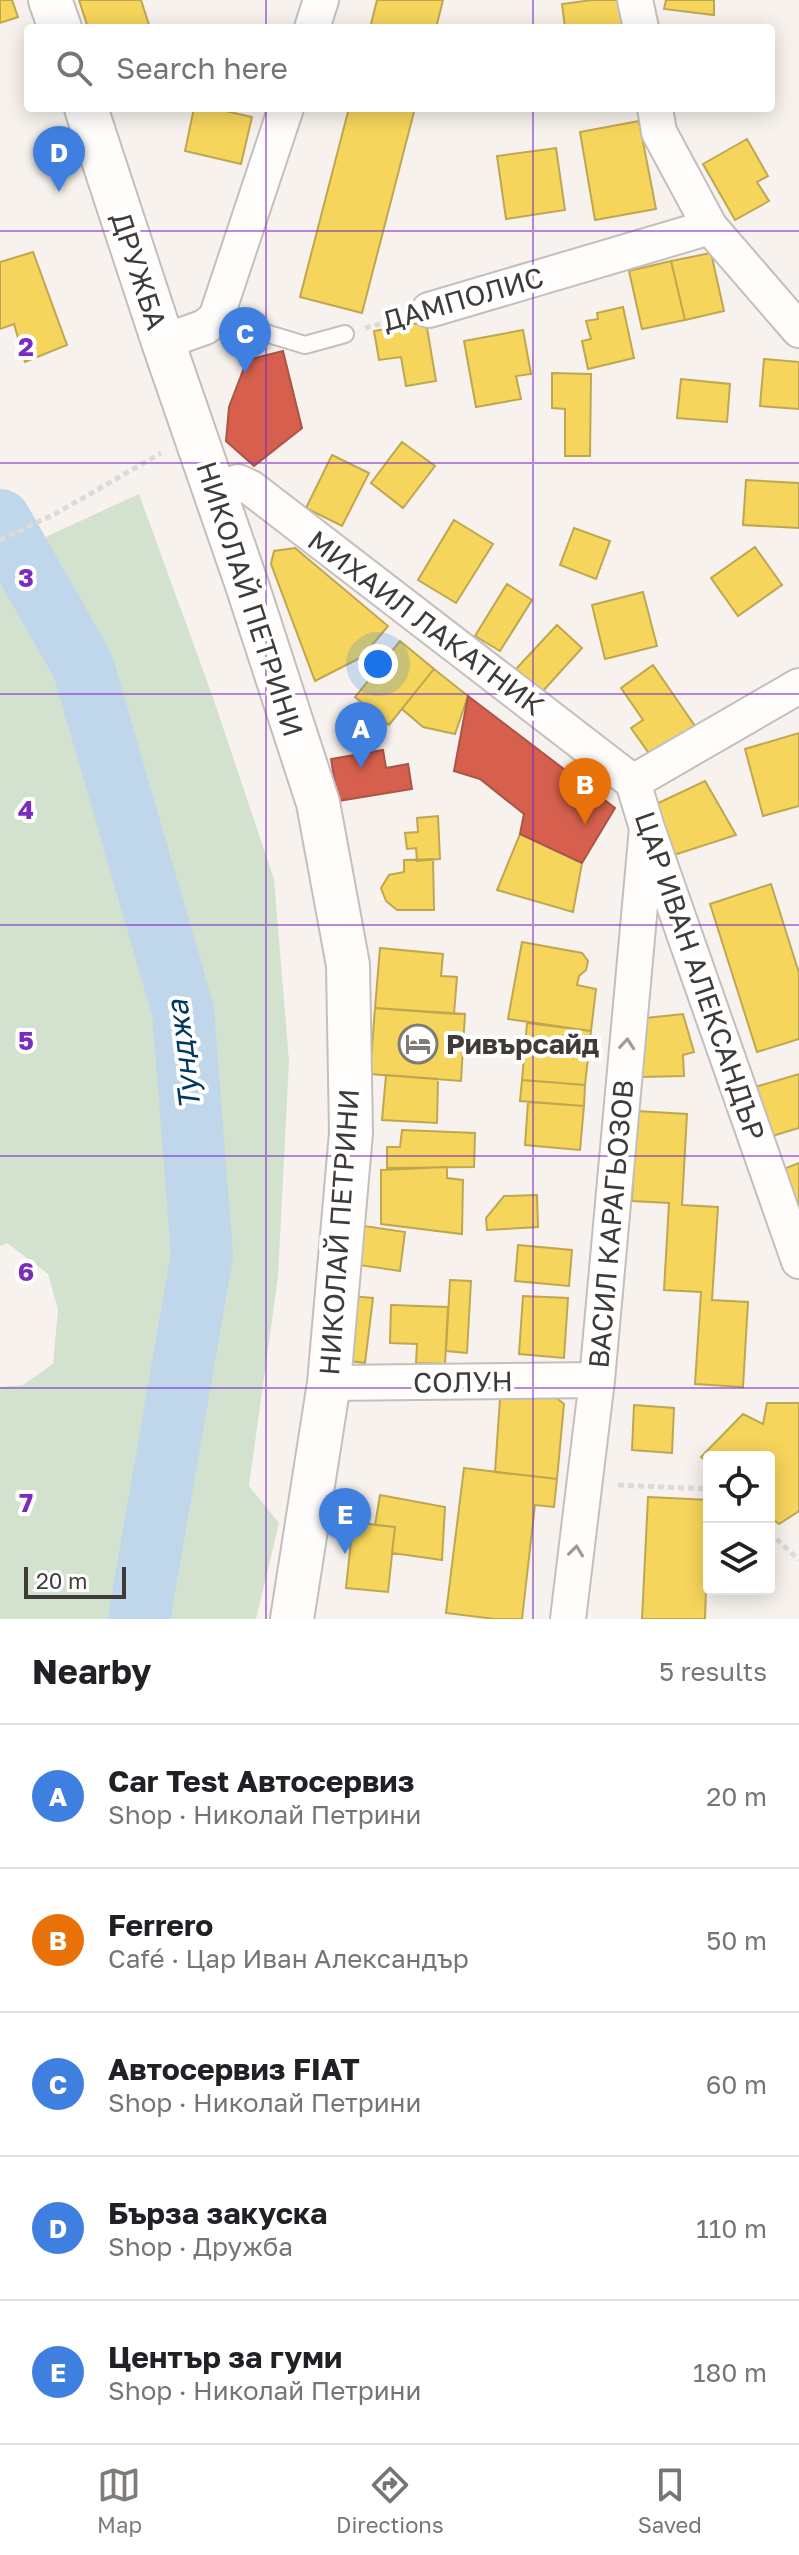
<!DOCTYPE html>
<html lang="en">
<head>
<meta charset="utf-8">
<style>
  :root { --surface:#fff; --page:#f6f6f6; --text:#202124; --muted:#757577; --line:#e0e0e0; --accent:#7f7b77 }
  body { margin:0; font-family:"Golos Text",sans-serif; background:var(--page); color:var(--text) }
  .controls { position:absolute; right:24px; bottom:24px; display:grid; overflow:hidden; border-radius:8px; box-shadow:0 4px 20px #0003 }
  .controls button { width:72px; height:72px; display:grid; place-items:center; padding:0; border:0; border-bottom:2px solid var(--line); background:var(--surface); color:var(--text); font:40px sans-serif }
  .scale { position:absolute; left:24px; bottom:20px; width:102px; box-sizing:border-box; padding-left:8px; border:4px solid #3f3b38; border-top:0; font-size:22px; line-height:28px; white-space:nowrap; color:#3f3b38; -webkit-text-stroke:6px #fff; paint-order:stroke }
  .you { position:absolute; left:378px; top:664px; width:28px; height:28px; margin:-20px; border:6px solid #fff; border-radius:50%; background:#1a73e8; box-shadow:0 0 0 12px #1a73e833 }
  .badge { display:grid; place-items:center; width:52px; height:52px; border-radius:50%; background:var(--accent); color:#fff; font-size:26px; font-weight:700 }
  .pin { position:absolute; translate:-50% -66px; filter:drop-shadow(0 2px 4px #0008) }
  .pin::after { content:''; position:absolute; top:42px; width:28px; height:24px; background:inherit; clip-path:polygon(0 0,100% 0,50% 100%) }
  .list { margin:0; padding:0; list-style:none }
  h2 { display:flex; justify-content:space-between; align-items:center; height:104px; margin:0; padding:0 32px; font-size:34px }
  h2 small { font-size:26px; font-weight:400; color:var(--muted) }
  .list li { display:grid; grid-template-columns:52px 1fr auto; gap:24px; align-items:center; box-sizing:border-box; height:144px; padding:0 32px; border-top:2px solid var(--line) }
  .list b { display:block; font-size:30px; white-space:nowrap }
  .list p { margin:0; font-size:26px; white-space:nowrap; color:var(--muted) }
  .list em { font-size:26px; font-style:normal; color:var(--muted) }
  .icon { flex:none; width:44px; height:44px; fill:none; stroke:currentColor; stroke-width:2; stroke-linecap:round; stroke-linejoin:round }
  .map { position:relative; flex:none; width:799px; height:1619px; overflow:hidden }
  .search { position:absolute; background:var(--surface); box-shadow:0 4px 20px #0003; left:24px; right:24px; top:24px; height:88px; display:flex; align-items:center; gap:20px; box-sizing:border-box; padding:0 28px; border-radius:8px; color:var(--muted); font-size:30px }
  .sheet { height:824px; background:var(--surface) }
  nav { display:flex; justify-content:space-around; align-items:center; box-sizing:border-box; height:112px; border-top:2px solid var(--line); background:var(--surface); font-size:22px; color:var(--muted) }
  nav a { display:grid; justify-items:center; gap:4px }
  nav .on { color:var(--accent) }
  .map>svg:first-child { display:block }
  .green { fill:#d2e2cf }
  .homes { fill:#f6d55c; stroke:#bfa751; stroke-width:2 }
  .shops { fill:#d6604d; stroke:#a95547; stroke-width:2 }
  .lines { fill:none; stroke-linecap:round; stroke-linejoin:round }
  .river { stroke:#c0d6ea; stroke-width:62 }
  .service-casing { stroke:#c3bfbc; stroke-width:20 }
  .minor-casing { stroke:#c3bfbc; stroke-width:38 }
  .tertiary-casing { stroke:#c3bfbc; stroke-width:46 }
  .path { stroke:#dcdbd9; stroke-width:5; stroke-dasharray:6 4; stroke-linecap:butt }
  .service { stroke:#fefdfc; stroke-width:16 }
  .minor { stroke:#fefdfc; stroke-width:34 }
  .tertiary { stroke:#fefdfc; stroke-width:42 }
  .oneway { stroke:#9e9c9a }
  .grid { fill:none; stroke:#7b2cbf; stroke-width:2; stroke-opacity:0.55 }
  .labels { text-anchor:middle; stroke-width:8; stroke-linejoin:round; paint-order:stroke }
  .street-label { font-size:28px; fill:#3f3b38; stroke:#fff }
  .poi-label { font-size:28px; font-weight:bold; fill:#3f3b38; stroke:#fff; text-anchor:start }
  .water-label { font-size:30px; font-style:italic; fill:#003960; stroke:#fff }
  .grid-label { font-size:26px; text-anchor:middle; font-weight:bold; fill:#7b2cbf; stroke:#fff; stroke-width:8; stroke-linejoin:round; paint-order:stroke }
</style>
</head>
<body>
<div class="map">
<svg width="799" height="1619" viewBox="0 0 799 1619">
  <rect width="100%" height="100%" fill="#f7f2ed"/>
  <path class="green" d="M0,488L15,517L0,524Z
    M139,494L211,692L274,879L289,1061L278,1277L249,1486L279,1523L256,1619H0V1387L23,1385L53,1364L58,1310L48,1274L7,1243L0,1246V558Z"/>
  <path class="homes" d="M0,0H12L18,17L0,23Z
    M79,0H141L150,28H88Z
    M377,0H443L436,28H370Z
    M592,0H629L633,28H565L562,4Z
    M666,0H714V15L664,9Z
    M194,108H212L252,117L241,164L185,151Z
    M349,108H415L362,313L300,297Z
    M639,121L656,209L595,220L580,132Z
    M747,139L768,176L757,182L769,201L735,220L703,164Z
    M556,148L565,210L506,219L497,156Z
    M33,252L67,345L25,362L14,324L0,329V262Z
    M711,253L724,311L685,320L671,261Z
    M671,261L685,320L642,329L629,271Z
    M623,307L634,358L588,369L582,341L591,339L586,321L598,319L597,313Z
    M426,322L436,381L406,386L401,357L379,360L374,331Z
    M523,330L531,374L516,376L521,399L476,407L464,341Z
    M764,359L799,362V409L760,406Z
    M552,373L591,374L590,456H565V409L552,408Z
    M681,379L730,384L727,422L677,418Z
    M402,442L435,466L403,508L371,483Z
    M332,455L369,473L342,526L306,508Z
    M746,480L799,483V528L743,525Z
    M454,520L493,544L456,603L418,580Z
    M574,528L610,541L596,579L560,565Z
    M755,547L782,585L738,616L711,578Z
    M295,548L388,626L362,657L315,681L271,564L274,551Z
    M507,584L532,600L500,651L475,636Z
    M643,592L657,646L605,659L592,605Z
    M557,625L582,648L542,692L516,669Z
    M400,641L434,669L389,725L355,697Z
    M653,665L697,729L653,759L631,728L643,720L621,688Z
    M434,669L468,696L455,734L423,727L402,709Z
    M799,733V806L763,816L745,749Z
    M705,781L736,835L674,855L654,805Z
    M438,816L440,859L417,861L416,848L407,849L405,833L418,832L417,818Z
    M520,834L582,863L573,912L497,890Z
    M433,859L434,910H397L386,901L381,888L389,875L404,872V860Z
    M771,884L799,973V1039L757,1052L710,904Z
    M522,942L582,953L588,961L586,970L579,976L577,985L596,989L591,1031L508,1019Z
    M380,948L443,954L441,976L457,977L454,1014L375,1008Z
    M375,1008L465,1014L461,1081L370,1074Z
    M683,1014L694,1052L683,1055L684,1076L640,1077L646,1018Z
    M527,1023L591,1031L585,1085L522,1080Z
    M799,1074V1128L769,1137L755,1087Z
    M386,1075L438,1079L437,1123L382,1120Z
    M522,1080L585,1085L584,1106L520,1101Z
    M528,1102L584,1106L580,1150L525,1145Z
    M637,1111L687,1114L682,1205L718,1207L712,1300L748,1302L743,1387L695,1384L701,1292L664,1290L669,1203L632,1201Z
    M402,1130L475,1133L474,1167L387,1168V1147H400Z
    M799,1163V1221L781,1170Z
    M447,1167V1178L463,1180L462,1234L381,1224V1170Z
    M537,1195L538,1227L487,1230L486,1218L504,1196Z
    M364,1226L405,1232L400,1271L359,1265Z
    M518,1245L572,1250L569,1286L515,1281Z
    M450,1280L471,1281L467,1353L446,1351Z
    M350,1296L373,1298L365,1363L343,1360Z
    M523,1296L568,1298L564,1358L519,1354Z
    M391,1305L448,1307L445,1364L416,1363L417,1344L390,1343Z
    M553,1395L564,1404L557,1479L495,1472L500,1399Z
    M767,1403H799V1511L779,1524L769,1516V1457H709V1464L701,1457L743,1414L763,1424Z
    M634,1405L674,1408L672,1453L632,1450Z
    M464,1468L557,1479L554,1507L535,1505L522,1619H495L446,1613Z
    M380,1495L445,1507L442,1560L392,1553L395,1527L375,1525Z
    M648,1497L709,1500L705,1619H642Z
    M353,1522L395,1527L388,1592L346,1588Z"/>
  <path class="shops" d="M283,351L302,428L254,466L226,441L229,407L247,360Z
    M468,696L615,808L582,863L520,834L524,814L480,779L454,771Z
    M383,750L386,768L408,764L412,789L338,801L331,759Z"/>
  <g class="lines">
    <path class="river" d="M0,520L83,666L183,1011L202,1255L139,1619"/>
    <g class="service-casing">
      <path id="service" d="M216,318L305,345L345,334"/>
    </g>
    <g class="minor-casing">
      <path id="minor" d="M635,0L641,28
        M312,28L321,0
        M655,108L659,132L710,227L799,330
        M429,310L710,227
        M163,342L205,327L216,318L286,108
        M214,490L238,482L251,488L633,782
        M799,686L633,782L647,828L799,1261
        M329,1383L597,1380
        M568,1619L597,1380L647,828"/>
    </g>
    <g class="tertiary-casing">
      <path id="tertiary" d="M50,0L60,28
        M86,108L163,342L247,585L318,803L348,965L351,1133L329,1383L292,1619"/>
    </g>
    <path class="path" d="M365,328L398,319
      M0,540L55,514L161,453
      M618,1485L709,1489
      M769,1532L799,1560"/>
    <use href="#service" class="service"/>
    <use href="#minor" class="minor"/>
    <use href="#tertiary" class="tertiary"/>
  </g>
  <defs><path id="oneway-chevron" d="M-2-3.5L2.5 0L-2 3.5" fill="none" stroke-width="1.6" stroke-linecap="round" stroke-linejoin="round" transform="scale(2)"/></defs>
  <g class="oneway">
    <use href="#oneway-chevron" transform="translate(627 1044) rotate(-85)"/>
    <use href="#oneway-chevron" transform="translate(576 1551) rotate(-83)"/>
  </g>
  <path class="grid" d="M266,0V28M533,0V28M266,108V1619M533,108V1619M0,231H799M0,463H799M0,694H799M0,925H799M0,1156H799M0,1388H799"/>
  <defs>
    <g id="hotel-ring" transform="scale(2)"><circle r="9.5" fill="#fff" stroke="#7f7b77" stroke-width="1.5"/><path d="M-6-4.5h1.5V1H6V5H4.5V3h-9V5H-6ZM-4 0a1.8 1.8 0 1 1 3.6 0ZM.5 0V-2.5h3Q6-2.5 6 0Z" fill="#7f7b77"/></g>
  </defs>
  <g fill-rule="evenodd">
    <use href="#hotel-ring" x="418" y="1044"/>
  </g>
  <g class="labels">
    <g class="street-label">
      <text transform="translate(139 271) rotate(72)" y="10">ДРУЖБА</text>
      <text transform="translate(463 299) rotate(-16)" y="10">ДАМПОЛИС</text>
      <text transform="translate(250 599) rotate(72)" y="10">НИКОЛАЙ ПЕТРИНИ</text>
      <text transform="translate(426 623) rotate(37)" y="10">МИХАИЛ ЛАКАТНИК</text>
      <text transform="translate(700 976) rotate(71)" y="10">ЦАР ИВАН АЛЕКСАНДЪР</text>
      <text transform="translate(611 1224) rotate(-85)" y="10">ВАСИЛ КАРАГЬОЗОВ</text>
      <text transform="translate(339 1232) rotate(-86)" y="10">НИКОЛАЙ ПЕТРИНИ</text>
      <text transform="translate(463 1382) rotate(-1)" y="10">СОЛУН</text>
    </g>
    <g class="poi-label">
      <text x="446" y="1054">Ривърсайд</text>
    </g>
    <g class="water-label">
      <text transform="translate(184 1055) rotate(-97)" y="10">Тунджа</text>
    </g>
  </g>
  <g class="grid-label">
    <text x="26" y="356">2</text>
    <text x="26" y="587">3</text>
    <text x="26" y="819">4</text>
    <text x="26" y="1050">5</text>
    <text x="26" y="1281">6</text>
    <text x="26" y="1512">7</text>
  </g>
</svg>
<div class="controls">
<button><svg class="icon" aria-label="locate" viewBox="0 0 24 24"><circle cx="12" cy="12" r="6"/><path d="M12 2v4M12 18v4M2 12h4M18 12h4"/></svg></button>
<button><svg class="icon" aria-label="layers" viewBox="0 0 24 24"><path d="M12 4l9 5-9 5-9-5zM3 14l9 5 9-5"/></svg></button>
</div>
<div class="scale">20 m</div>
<div class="you"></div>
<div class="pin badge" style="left:361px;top:768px;background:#3f7fe0">A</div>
<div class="pin badge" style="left:585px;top:824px;background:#e8710a">B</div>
<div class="pin badge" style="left:245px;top:373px;background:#3f7fe0">C</div>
<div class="pin badge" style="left:59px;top:192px;background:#3f7fe0">D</div>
<div class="pin badge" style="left:345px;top:1554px;background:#3f7fe0">E</div>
<div class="search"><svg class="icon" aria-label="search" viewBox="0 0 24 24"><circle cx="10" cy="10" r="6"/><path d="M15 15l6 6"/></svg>Search here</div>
</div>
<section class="sheet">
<h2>Nearby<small>5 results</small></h2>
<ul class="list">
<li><span class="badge" style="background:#3f7fe0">A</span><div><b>Car Test Автосервиз</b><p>Shop · Николай Петрини</p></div><em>20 m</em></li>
<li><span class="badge" style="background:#e8710a">B</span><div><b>Ferrero</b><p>Café · Цар Иван Александър</p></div><em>50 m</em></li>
<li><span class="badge" style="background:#3f7fe0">C</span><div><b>Автосервиз FIAT</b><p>Shop · Николай Петрини</p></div><em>60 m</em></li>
<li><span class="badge" style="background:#3f7fe0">D</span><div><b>Бърза закуска</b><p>Shop · Дружба</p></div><em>110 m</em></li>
<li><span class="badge" style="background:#3f7fe0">E</span><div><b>Център за гуми</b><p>Shop · Николай Петрини</p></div><em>180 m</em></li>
</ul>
</section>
<nav>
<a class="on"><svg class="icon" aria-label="map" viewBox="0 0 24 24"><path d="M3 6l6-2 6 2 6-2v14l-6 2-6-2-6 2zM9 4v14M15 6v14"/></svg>Map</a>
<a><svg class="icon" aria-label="directions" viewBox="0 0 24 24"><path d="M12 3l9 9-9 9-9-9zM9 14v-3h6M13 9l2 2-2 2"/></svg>Directions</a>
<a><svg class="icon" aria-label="saved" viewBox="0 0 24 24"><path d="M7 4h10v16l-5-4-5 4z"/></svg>Saved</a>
</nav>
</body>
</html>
